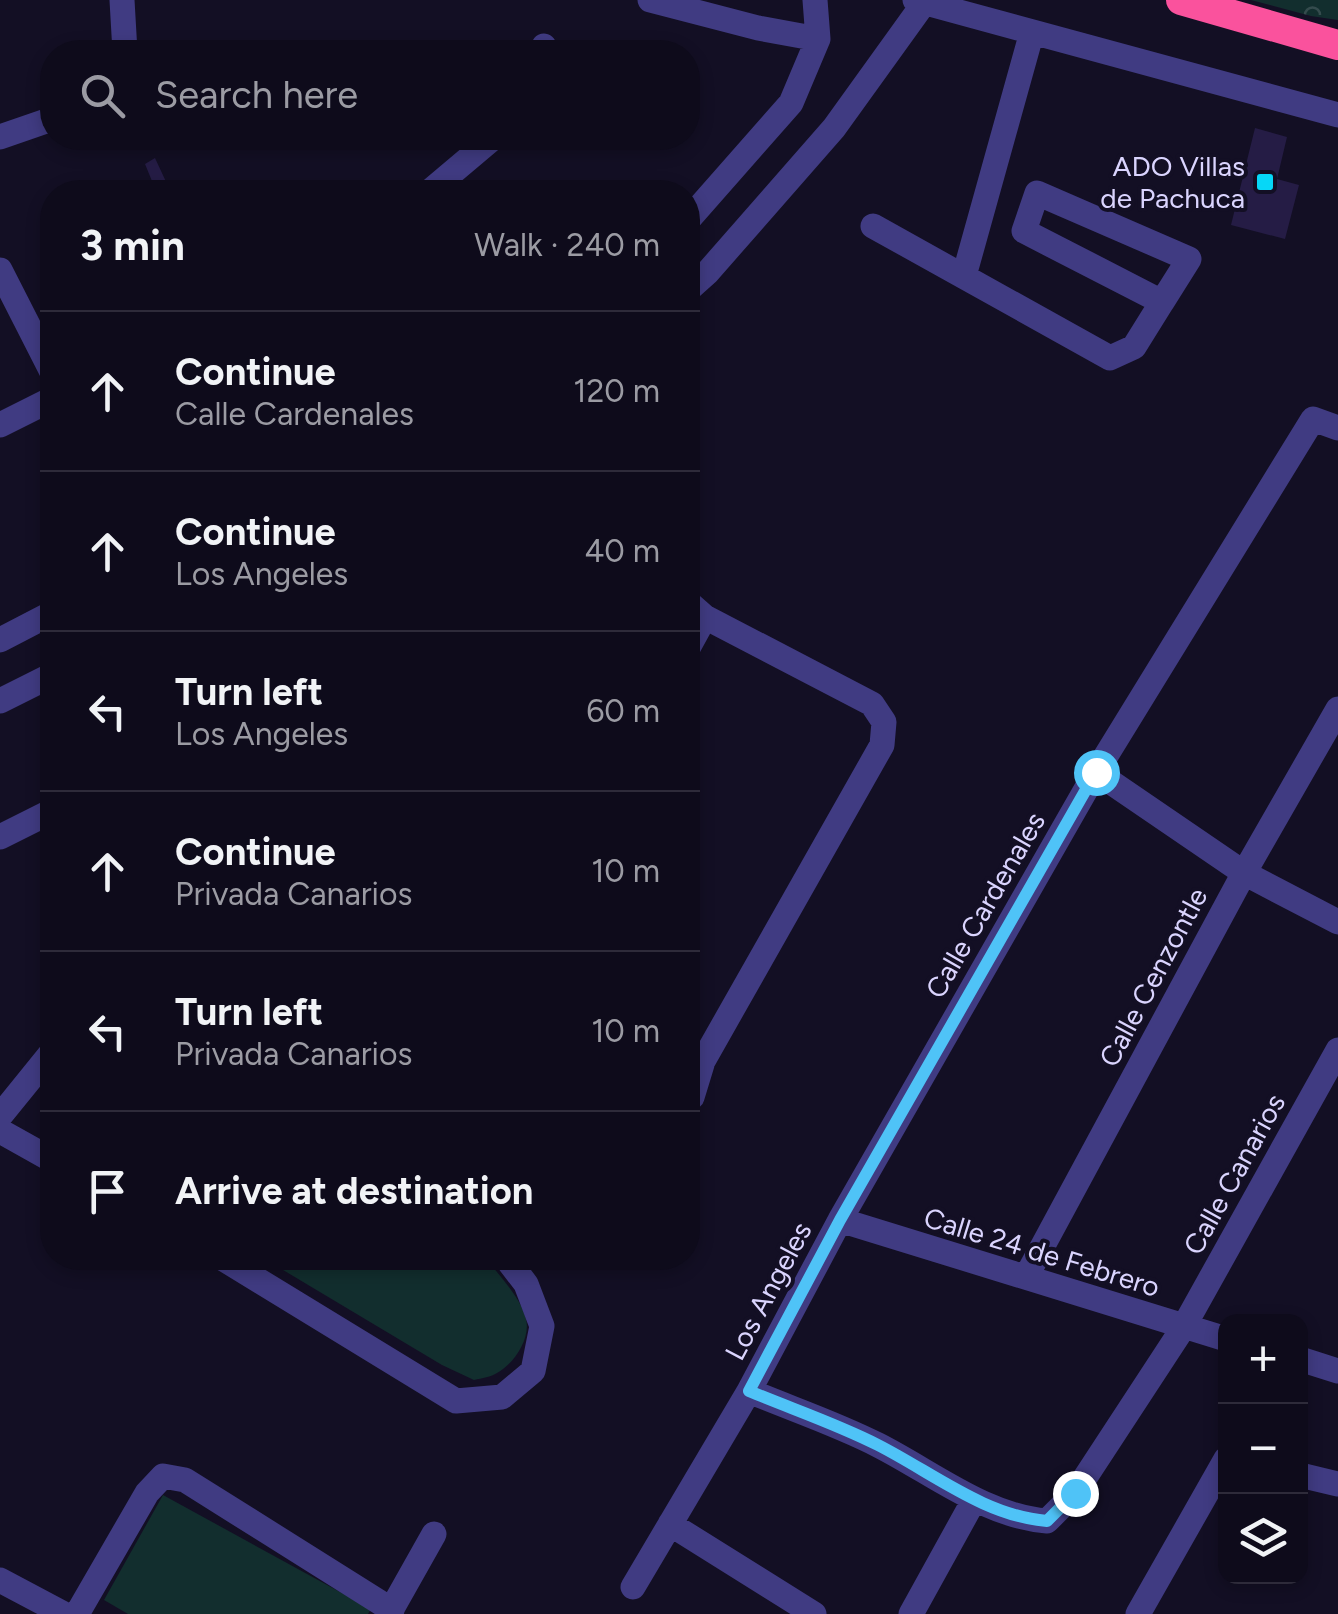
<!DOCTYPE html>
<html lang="en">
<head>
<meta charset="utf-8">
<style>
  :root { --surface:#0e0b1b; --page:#171424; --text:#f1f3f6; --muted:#9b9ba3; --line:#2e2b3a }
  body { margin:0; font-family:Figtree,sans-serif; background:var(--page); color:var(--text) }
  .controls { position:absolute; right:30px; bottom:30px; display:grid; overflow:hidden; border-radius:20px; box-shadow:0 5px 15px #0003 }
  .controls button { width:90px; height:90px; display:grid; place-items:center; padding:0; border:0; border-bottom:2px solid var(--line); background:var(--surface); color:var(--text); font:50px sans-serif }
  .stop { position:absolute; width:30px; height:30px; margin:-22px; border:8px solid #4fc3f7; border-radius:50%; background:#fff }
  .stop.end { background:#4fc3f7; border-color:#fff; box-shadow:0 2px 10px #0008 }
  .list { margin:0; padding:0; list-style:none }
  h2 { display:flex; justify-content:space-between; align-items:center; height:130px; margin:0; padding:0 40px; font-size:42px }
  h2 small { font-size:32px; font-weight:400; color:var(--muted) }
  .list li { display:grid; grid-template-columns:65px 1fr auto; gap:30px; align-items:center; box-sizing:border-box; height:160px; padding:0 40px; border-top:2px solid var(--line) }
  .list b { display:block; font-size:38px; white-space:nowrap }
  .list p { margin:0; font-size:32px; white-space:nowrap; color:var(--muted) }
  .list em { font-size:32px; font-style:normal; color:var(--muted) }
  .icon { flex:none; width:55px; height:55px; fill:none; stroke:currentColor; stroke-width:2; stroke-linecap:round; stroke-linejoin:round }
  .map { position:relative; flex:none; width:1338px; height:1614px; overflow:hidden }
  .search { position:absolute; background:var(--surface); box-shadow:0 5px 15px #0003; left:40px; top:40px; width:660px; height:110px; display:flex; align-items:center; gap:25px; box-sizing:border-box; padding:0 35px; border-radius:40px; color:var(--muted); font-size:38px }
  .panel { position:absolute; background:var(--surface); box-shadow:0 5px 15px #0003; left:40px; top:180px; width:660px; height:1090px; border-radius:40px }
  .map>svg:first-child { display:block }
  .forest { fill:url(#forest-crowns) }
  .garden { fill:#122e2e }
  .building { fill:#251c45 }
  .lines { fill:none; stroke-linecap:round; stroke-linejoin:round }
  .minor { stroke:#403b82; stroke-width:25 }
  .highway { stroke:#fa529d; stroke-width:30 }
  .route { stroke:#4fc3f7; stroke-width:12 }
  .poi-dot { fill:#06d7f7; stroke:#130f24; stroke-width:4 }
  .labels { text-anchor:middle; stroke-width:8; stroke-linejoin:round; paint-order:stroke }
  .poi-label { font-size:28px; fill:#dad4fe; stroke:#130f24; text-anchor:end }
  .street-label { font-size:28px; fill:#dad4fe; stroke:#130f24 }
</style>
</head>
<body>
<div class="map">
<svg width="1338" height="1614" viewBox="0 0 1338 1614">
  <defs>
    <pattern id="forest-crowns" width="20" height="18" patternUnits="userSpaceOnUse" patternTransform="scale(2.5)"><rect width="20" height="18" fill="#122e2e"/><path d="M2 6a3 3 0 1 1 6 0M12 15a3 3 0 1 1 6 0" fill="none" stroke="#344b4d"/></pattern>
  </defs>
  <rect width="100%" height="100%" fill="#130f24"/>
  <path class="forest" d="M1251,0H1338V20L1311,16Z"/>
  <path class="garden" d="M263,1258H486C499,1276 520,1296 526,1319C531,1338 514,1364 497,1373C491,1377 482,1378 474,1380L442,1365Z
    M163,1495L371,1609L368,1614H128L104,1600Z"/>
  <path class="building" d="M1255,128L1287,137L1277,179L1299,185L1285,239L1231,225Z
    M155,158L168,186L167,192H152L154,186L145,164Z"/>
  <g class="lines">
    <path class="minor" d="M122,0L125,52
      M650,0L758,28L818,39
      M915,0L1338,115
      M542,52L544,46
      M0,137L52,119
      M429,192L493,138
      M1037,193L1189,259L1162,302L1024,231Z
      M688,220L791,103L818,39L815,0
      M873,226L1110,358L1134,347L1162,302
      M0,270L52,372
      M964,276L1032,32
      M688,290L707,273L834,128L924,3
      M0,425L52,399
      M688,602L705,617L872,704L884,722L882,745L703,1061L688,1069
      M0,640L52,613
      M688,648L705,617
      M0,701L52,675
      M1096,772L1244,873L1338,922
      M0,837L52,811
      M688,1101L692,1097L703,1061
      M0,1116L52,1052
      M0,1131L52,1160
      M840,1220L1226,1339
      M222,1258L456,1401L502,1397L533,1371L542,1326L526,1284L506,1258
      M1026,1277L1244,873L1338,709
      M1300,1359L1338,1371
      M749,1391C792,1409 837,1424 878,1445C933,1473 985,1516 1047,1521L1075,1493L1183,1328L1338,1050
      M1300,1475L1338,1484
      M670,1524L814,1614
      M0,1580L64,1614
      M633,1587L749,1391L840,1220L1096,772L1313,419L1338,428
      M77,1614L147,1493L163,1476L185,1480L392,1610
      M389,1614L434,1534
      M911,1614L974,1500
      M1138,1614L1226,1459"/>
    <path class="highway" d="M1181,0L1338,45"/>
  </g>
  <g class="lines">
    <path class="route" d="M1075,1493L1047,1521C985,1516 933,1473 878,1445C837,1424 792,1409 749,1391L840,1220L1096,772"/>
  </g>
  <rect class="poi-dot" x="1255" y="172" width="20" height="20" rx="5"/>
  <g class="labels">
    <g class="poi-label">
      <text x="1245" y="176">ADO Villas<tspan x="1245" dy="32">de Pachuca</tspan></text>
    </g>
    <g class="street-label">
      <text transform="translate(985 905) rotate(-60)" y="10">Calle Cardenales</text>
      <text transform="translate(1153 977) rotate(-62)" y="10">Calle Cenzontle</text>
      <text transform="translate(1234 1174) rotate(-61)" y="10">Calle Canarios</text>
      <text transform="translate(1042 1252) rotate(17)" y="10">Calle 24 de Febrero</text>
      <text transform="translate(768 1291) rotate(-62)" y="10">Los Angeles</text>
    </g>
  </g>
</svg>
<div class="controls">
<button>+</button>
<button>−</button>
<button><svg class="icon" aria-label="layers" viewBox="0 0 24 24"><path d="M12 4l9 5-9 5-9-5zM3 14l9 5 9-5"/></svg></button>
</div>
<div class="stop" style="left:1096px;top:772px"></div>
<div class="stop end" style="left:1075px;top:1493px"></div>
<div class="search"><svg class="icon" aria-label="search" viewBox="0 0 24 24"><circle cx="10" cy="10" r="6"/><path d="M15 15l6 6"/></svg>Search here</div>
<section class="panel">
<h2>3 min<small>Walk · 240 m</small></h2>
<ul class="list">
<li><svg class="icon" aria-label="ahead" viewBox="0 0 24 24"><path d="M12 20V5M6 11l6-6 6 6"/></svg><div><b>Continue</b><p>Calle Cardenales</p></div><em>120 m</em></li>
<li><svg class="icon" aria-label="ahead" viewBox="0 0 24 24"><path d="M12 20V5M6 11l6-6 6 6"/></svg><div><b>Continue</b><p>Los Angeles</p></div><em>40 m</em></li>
<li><svg class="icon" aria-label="left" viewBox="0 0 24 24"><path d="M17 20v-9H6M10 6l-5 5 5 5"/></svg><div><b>Turn left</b><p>Los Angeles</p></div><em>60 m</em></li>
<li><svg class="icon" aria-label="ahead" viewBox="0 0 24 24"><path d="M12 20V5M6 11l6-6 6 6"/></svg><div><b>Continue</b><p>Privada Canarios</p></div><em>10 m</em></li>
<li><svg class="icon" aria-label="left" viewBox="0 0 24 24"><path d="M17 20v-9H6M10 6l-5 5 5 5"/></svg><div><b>Turn left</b><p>Privada Canarios</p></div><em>10 m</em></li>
<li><svg class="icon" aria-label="arrive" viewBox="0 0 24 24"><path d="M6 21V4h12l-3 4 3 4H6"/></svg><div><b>Arrive at destination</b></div></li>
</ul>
</section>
</div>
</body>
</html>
